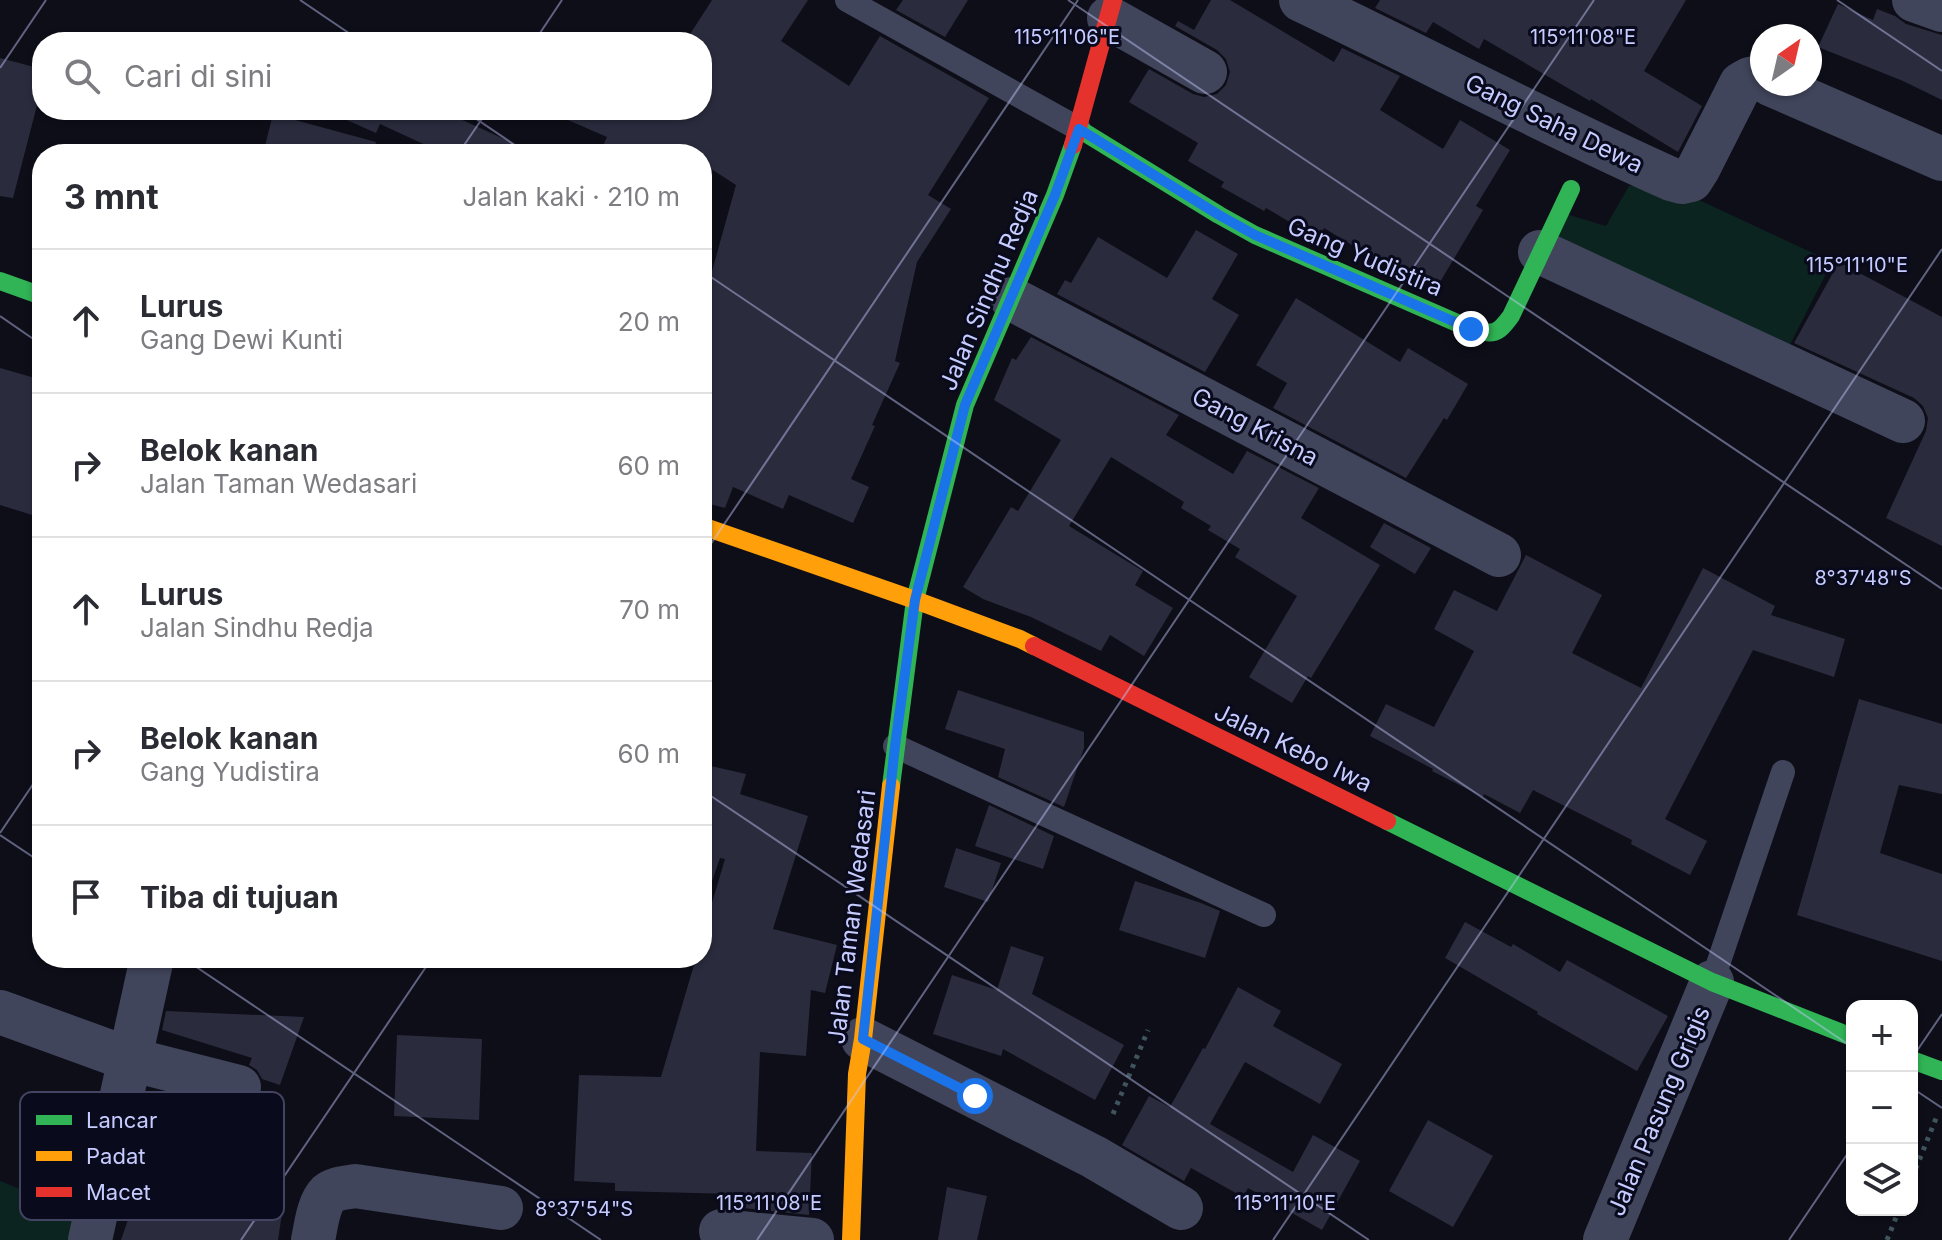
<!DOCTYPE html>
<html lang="id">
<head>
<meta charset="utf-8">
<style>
  :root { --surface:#fff; --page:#f2f2f3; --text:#2b2b33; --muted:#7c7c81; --line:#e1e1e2 }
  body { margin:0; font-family:Inter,sans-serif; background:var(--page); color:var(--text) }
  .controls { position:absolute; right:24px; bottom:24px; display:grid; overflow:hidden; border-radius:16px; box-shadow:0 2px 6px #0004 }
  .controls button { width:72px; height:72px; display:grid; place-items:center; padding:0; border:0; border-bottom:2px solid var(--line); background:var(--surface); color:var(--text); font:40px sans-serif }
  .compass { position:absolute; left:1750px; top:24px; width:72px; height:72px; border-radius:50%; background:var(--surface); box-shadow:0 2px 6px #0004; rotate:34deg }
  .stop { position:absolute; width:24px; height:24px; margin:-18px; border:6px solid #1a73e8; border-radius:50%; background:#fff }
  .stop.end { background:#1a73e8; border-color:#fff; box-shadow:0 2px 8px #0008 }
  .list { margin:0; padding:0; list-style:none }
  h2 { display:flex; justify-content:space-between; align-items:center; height:104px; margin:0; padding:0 32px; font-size:34px }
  h2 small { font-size:26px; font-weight:400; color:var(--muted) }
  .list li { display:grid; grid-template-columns:52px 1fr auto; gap:24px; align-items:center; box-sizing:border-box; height:144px; padding:0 32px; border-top:2px solid var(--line) }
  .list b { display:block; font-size:30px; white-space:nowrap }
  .list p { margin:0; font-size:26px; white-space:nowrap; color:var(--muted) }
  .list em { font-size:26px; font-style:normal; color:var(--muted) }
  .icon { flex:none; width:44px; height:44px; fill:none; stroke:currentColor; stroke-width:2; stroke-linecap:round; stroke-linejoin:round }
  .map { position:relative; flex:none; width:1942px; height:1240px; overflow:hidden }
  .search { position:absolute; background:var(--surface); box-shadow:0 2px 6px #0004; left:32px; top:32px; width:680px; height:88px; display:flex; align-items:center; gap:20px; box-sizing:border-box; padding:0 28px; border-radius:32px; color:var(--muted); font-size:30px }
  .panel { position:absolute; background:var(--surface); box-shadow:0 2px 6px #0004; left:32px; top:144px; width:680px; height:824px; border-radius:32px }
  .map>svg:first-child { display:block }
  .green { fill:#0c2420 }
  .building { fill:#2a2b3d }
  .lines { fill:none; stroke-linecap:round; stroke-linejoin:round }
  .path { stroke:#3f545d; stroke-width:5; stroke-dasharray:4 6; stroke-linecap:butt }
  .lane { stroke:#41455b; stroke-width:24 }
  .street { stroke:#41455b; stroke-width:44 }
  .fast { stroke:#30b455; stroke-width:18 }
  .slow { stroke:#ff9f0a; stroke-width:18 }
  .jam { stroke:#e5322d; stroke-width:18 }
  .route { stroke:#1a73e8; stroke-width:10 }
  .ticks { fill:none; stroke:#c6ccff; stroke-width:2; stroke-opacity:0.45 }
  .labels { text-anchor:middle; stroke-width:6; stroke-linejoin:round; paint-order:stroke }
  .street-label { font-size:24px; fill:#c6ccff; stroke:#0a0a1d }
  .key { fill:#0a0a1d; stroke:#424461; stroke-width:2 }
  .key-label { font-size:22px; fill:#c6ccff }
  .ticks-label { font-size:20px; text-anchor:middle; fill:#c6ccff; stroke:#0a0a1d; stroke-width:6; stroke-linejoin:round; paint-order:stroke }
</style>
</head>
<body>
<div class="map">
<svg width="1942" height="1240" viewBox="0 0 1942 1240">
  <rect width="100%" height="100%" fill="#0e0e19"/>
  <path class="green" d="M1629,186H1669L1832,262L1772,380L1535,266L1553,210L1606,226Z
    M0,1181L97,1220L91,1240H0Z"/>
  <path class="building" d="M712,0H808L781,41L849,86L880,36L989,98L928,195L951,209L917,262L895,361L900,363L872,425L875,426L851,479L869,487L853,523L789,495L783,509L733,487L725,508L702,502V307L736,185L702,163V154H599L607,137L545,110H702V42H685Z
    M903,0H968L945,37L896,10Z
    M1211,0H1230L1334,62L1342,48L1400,76L1380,110L1443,149L1460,120L1510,150L1476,206L1483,210L1437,287L1380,262L1324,228L1320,236L1293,224L1266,208L1264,211L1232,193L1221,187L1224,182L1188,161L1198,143L1129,102L1149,69L1193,94L1204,97L1217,94L1226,85L1230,72L1226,59L1217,50L1175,26L1178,21L1194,30Z
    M1380,0H1686L1644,71L1702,106L1678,152L1591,99L1590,101L1484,39L1479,49L1433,22L1426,33L1375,8Z
    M1838,4L1873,20L1877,9L1895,16L1906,24L1942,35V100L1903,81L1818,47Z
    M0,58L42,69V86L13,198L0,196Z
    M344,110H446L445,112L537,154H445L380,124L376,133L340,117Z
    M273,114L376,142L374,154H263Z
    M1196,230L1238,254L1212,299L1239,315L1205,372L1057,294L1065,280L1071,283L1098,237L1167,278Z
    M1839,262L1942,317V546L1886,518L1926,431L1928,418L1923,406L1914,398L1794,343Z
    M1296,298L1400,362L1408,348L1468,384L1447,420L1444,418L1406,478L1273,408L1287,383L1256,365Z
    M1031,337L1179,415L1166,435L1233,474L1247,451L1319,488L1301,518L1380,565L1311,678L1308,676L1292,703L1249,677L1297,596L1235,557L1240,549L1208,530L1211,526L1181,508L1184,502L1111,457L1069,526L1143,571L1135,585L1173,608L1144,656L1110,635L1101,651L1031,617L983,599L963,587L1011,507L1018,511L1061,440L994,400L1012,358L1016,360Z
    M0,368L42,380V518L0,505Z
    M1384,523L1431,548L1415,574L1370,547Z
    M1526,555L1602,595L1572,653L1641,688L1703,568L1775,606L1771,615L1845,639L1834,677L1753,650L1665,819L1707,841L1690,875L1631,844L1632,840L1533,790L1520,813L1484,794L1483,797L1432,771L1433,769L1370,736L1386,704L1434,727L1474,651L1434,629L1454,590L1497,611Z
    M958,690L1084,732V748L1064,807L998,777L1005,749L945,729Z
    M1859,699L1942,724V794L1899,785L1880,853L1942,874V961L1797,915Z
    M702,764L746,774L740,794L808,816L773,929L837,945L825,993L811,990L806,1056L760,1052L756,1151L812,1153L809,1215L735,1207V1194L615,1191V1183L574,1181L579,1075L661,1077L696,958H702V936L725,859L720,858L710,887L702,886Z
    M989,805L1054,836L1043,869L975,846Z
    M956,848L1001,863L988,902L944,887Z
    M1135,881L1201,903L1220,911L1205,958L1119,930Z
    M1465,922L1511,947L1513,944L1560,972L1567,960L1668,1016L1637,1071L1537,1014L1538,1012L1445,958Z
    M1011,946L1044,957L1032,994L1124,1045L1095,1100L1003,1049L1001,1056L933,1034L952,975L997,990Z
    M1238,987L1281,1011L1273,1026L1342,1064L1320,1104L1245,1062L1210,1124L1293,1172L1313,1135L1360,1161L1322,1230L1248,1188L1243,1197L1191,1168L1184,1181L1122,1145L1149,1096L1170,1107L1203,1048L1205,1049Z
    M166,1011L304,1017L280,1085L262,1079L257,1070L249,1065L252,1058L162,1030Z
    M397,1035L482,1039L479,1120L394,1116Z
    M1428,1120L1493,1156L1453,1227L1389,1191Z
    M150,1156L284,1200L278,1240H121Z
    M947,1187L987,1196L977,1240H938Z"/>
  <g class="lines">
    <path class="path" d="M1113,1114L1148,1030
      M1912,1178L1937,1116
      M1887,1240L1899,1210"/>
    <path class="lane" d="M847,0L1079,129
      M895,746L1264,915
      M1712,982L1783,772"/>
    <path class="street" d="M1301,0C1425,59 1546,123 1671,179L1682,182L1691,180L1698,169L1741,84C1748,79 1753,76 1762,80
      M1914,0L1942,10
      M1109,18L1205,72
      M1770,84L1942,159
      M1540,252L1903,421
      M1012,299L1499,555
      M0,1012L129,1059L239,1087
      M863,1039L1094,1157L1181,1208
      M721,1231L812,1240
      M90,1240L152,958
      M313,1240C316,1227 318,1204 328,1194C335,1188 346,1188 355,1186L501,1208
      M1605,1240L1712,982"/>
    <path class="fast" d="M1079,129L1219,215L1255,235L1471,329C1494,335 1497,335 1511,316L1571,189
      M0,281L42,296
      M891,786L915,600L965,405L1055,195L1073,145
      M1387,821L1712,982L1852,1037
      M1912,1060L1942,1071"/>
    <path class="slow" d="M702,526L915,600L1020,639L1034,646
      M851,1240L857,1074L863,1039L891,786"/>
    <path class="jam" d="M1073,145L1113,0
      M1034,646L1387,821"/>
  </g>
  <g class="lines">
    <path class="route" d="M975,1096L863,1039L895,746L915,600L965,405L1055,195L1079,129L1219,215L1255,235L1471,329"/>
  </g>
  <path class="ticks" d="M300,0L362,42M1068,0L1942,589M1837,0L1942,71M534,42L562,0M0,68L46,0M463,110L528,154M458,154L488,110M702,271L1852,1047M0,316L42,345M702,557L1078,0M702,790L1369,1240M0,833L42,771M0,835L42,863M183,958L601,1240M1912,1058L1942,1014M1912,1088L1942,1108M241,1240L432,958M757,1240L1594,0M1273,1240L1942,249M1789,1240L1852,1147"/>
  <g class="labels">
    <g class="street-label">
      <text transform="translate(1554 124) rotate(26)" y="8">Gang Saha Dewa</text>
      <text transform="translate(1365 257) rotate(23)" y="8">Gang Yudistira</text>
      <text transform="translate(989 290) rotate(-67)" y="8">Jalan Sindhu Redja</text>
      <text transform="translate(1255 427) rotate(28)" y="8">Gang Krisna</text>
      <text transform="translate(1293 748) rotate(26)" y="8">Jalan Kebo Iwa</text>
      <text transform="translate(852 917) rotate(-83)" y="8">Jalan Taman Wedasari</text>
      <text transform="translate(1659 1111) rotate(-67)" y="8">Jalan Pasung Grigis</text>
    </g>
  </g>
  <rect x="20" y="1092" width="264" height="128" rx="12" class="key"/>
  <rect x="36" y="1115" width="36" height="10" fill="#30b455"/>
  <rect x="36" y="1151" width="36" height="10" fill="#ff9f0a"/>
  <rect x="36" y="1187" width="36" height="10" fill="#e5322d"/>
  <g class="key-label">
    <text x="86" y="1128">Lancar</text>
    <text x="86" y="1164">Padat</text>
    <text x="86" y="1200">Macet</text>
  </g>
  <g class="ticks-label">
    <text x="1067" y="44">115°11'06"E</text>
    <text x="1583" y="44">115°11'08"E</text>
    <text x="1857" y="272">115°11'10"E</text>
    <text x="1863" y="585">8°37'48"S</text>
    <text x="769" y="1210">115°11'08"E</text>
    <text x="1285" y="1210">115°11'10"E</text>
    <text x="584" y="1216">8°37'54"S</text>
  </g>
</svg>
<div class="controls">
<button>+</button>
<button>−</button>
<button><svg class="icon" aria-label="layers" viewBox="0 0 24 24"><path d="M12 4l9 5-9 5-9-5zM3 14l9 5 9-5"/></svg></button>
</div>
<svg class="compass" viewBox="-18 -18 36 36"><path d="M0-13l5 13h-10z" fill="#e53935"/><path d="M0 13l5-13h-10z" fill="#7c7c81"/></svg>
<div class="stop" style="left:975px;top:1096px"></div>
<div class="stop end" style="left:1471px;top:329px"></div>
<div class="search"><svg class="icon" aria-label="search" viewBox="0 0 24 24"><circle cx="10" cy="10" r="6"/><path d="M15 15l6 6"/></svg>Cari di sini</div>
<section class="panel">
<h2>3 mnt<small>Jalan kaki · 210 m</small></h2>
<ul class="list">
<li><svg class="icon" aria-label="ahead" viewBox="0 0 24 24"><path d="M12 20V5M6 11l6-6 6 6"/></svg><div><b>Lurus</b><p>Gang Dewi Kunti</p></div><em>20 m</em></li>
<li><svg class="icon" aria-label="right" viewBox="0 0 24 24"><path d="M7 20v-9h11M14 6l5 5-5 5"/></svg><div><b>Belok kanan</b><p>Jalan Taman Wedasari</p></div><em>60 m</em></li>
<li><svg class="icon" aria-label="ahead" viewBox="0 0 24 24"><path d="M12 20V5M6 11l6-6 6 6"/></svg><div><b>Lurus</b><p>Jalan Sindhu Redja</p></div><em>70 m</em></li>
<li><svg class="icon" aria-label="right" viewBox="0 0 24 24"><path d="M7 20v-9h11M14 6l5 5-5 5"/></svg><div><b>Belok kanan</b><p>Gang Yudistira</p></div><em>60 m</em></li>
<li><svg class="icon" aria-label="arrive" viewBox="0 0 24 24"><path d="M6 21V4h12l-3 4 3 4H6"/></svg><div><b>Tiba di tujuan</b></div></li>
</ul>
</section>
</div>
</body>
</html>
